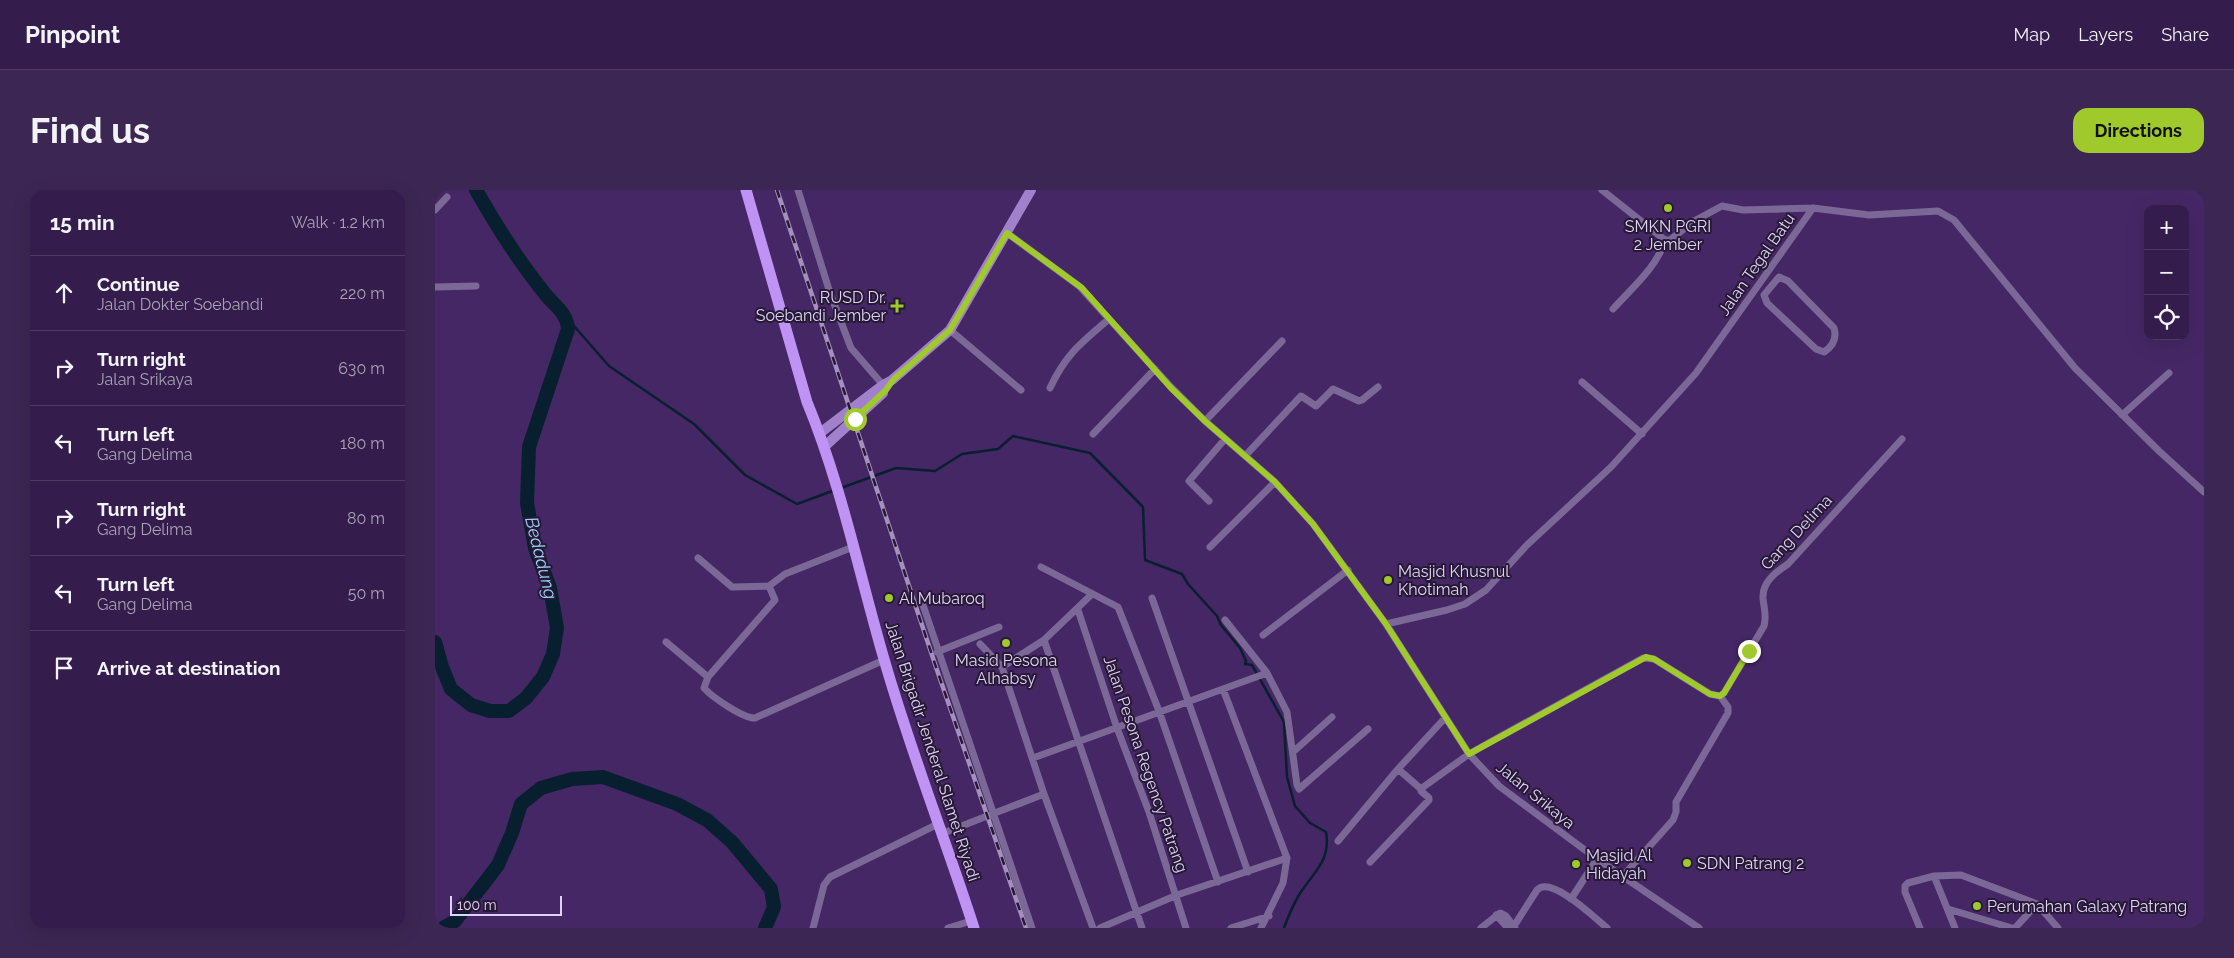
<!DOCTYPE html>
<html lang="en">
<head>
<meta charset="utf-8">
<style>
  :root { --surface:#341d4c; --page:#3c2653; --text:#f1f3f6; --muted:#a9a2b5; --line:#4e3b64; --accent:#a0c92c }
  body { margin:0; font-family:Raleway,sans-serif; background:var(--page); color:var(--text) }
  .controls { position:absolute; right:15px; top:15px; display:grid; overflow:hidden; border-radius:10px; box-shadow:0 5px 20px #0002 }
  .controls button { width:45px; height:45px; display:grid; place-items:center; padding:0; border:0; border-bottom:1px solid var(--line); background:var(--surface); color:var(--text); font:25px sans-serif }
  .scale { position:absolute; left:15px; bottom:12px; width:112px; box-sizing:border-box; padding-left:5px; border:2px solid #e1d1f7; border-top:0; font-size:14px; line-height:18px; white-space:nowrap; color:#e1d1f7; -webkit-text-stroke:4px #261934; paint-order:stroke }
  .stop { position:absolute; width:15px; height:15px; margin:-11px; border:4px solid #a0c92c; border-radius:50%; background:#fff }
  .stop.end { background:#a0c92c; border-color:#fff; box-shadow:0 1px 5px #0008 }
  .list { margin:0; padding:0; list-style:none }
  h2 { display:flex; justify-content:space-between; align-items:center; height:65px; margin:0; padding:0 20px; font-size:21px }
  h2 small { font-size:16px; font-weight:400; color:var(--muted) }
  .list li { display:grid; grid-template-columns:32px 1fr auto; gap:15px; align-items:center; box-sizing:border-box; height:75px; padding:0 20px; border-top:1px solid var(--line) }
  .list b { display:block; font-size:19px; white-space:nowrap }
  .list p { margin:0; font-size:16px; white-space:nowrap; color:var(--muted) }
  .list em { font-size:16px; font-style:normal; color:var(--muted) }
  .icon { flex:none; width:28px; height:28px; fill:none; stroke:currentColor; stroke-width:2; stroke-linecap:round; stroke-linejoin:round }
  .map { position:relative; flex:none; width:1769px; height:738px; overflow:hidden; border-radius:15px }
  header { display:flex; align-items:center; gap:30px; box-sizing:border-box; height:70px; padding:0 25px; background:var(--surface); border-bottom:1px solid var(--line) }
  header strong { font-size:24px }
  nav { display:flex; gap:28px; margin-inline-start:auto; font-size:18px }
  .intro { display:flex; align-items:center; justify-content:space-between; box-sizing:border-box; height:120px; padding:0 30px }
  h1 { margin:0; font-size:35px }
  .button { padding:12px 22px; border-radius:15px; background:var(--accent); color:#111; font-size:18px; font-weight:700 }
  main { display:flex; gap:30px; padding:0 30px }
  aside { flex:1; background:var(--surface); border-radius:15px; box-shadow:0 5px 20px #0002 }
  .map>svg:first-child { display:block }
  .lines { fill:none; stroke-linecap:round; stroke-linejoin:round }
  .stream { stroke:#081f2f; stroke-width:2.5 }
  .river { stroke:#081f2f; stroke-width:14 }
  .street { stroke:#7c6897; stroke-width:7 }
  .secondary { stroke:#a281cc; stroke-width:10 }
  .primary { stroke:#bf93f4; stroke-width:11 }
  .rail-casing { stroke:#a48fbe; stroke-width:4.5 }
  .rail { stroke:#261934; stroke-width:2.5; stroke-dasharray:8; stroke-linecap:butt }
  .route { stroke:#a0c92c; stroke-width:6 }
  .poi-dot { fill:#a0c92c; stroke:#261934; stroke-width:2 }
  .labels { text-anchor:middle; stroke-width:4; stroke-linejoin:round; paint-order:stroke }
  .poi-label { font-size:16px; fill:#e1d1f7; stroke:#261934; text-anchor:start }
  .street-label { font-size:16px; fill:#e1d1f7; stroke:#261934 }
  .water-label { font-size:18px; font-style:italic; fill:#9bd0fc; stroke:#261934 }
</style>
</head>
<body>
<header>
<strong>Pinpoint</strong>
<nav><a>Map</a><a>Layers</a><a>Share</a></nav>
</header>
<div class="intro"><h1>Find us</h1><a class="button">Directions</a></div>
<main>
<aside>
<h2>15 min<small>Walk · 1.2 km</small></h2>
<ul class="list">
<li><svg class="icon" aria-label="ahead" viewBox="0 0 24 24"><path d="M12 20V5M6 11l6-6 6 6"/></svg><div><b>Continue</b><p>Jalan Dokter Soebandi</p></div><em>220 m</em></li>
<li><svg class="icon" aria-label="right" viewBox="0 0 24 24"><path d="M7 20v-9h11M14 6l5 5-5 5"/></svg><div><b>Turn right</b><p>Jalan Srikaya</p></div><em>630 m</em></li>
<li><svg class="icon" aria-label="left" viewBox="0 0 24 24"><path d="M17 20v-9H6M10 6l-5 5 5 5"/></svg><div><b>Turn left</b><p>Gang Delima</p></div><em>180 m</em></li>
<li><svg class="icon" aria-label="right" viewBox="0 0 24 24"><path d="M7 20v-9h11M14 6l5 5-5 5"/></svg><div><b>Turn right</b><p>Gang Delima</p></div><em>80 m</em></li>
<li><svg class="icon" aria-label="left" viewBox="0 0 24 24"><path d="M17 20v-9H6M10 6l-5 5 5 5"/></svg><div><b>Turn left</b><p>Gang Delima</p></div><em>50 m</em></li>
<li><svg class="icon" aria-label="arrive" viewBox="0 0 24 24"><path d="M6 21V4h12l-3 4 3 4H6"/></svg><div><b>Arrive at destination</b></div></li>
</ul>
</aside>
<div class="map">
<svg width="1769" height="738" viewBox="0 0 1769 738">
  <rect width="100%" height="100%" fill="#452765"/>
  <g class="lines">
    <path class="stream" d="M132,128L174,176L259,234L310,285L362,314L400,300
      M406,298L461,278L500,281L527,264L563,259L578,246L655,263L708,317L710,370L747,384L753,394L782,426L786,435L805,458L811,471L810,474L817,475L849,532L852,587L860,616L875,633L891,642C896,672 878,682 864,705C858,715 853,727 849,738"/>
    <path class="river" d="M0,452L7,477L16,499L36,515L55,521H74L91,508L108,487L118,464L122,438L115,398L100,358L92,313L94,257L133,139C132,123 121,117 111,105C84,72 62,37 41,0
      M8,738L20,731L63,675L77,643L86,614L106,598L137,589L168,587L242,614L272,630L297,652L336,699L339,717L330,738"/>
    <path class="street" d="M363,0L395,103L416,158L448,195
      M1167,0L1230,50
      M0,20L12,7
      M572,43L644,96L736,197L770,231L840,292L878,334L951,434L1034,564L1064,596L1162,669L1264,738
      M1230,50H1235L1259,31L1287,16L1308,20L1378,18L1434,25L1503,21L1519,30L1640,178L1724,261L1769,302
      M1344,87L1353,91L1399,138C1402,148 1398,156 1389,162L1381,159L1332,113L1329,105Z
      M0,97L41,96
      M1178,119C1196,99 1223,76 1230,50
      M515,140L586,200
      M1147,192L1207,244
      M615,198C631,164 646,153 674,129
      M1687,225L1734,183
      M770,231L847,151
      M658,244L720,179
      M810,266L866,206L881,216L898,199L924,211L927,210L943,197
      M774,311L754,291L790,249
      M775,357L840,292
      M263,368L297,397L334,396L350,384L418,357
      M606,377L683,417L724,521L783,692
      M334,396L340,410L273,487L269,498C277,507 309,529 320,528L449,470
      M717,408L813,682
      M488,415L597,738
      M643,420L682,538L714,622L751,738
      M790,430L832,483L852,522L862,595L864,599L933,539
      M951,434L1012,420L1030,414L1051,400L1091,356L1176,277L1261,183L1378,18
      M828,445L913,380
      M609,450L707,738
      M231,452L273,487
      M545,454L567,477L609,604L658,738
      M502,462L564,437
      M567,477L609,450L657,404
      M858,562L897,527
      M598,568L832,483
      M963,579L986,599
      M506,644L609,604
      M903,651L963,579L1010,528
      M935,672L994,610V608L986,601L987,598L1034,564L1057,551L1208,468L1219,469L1275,504L1285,506L1289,503L1329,436C1332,426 1329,419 1328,408C1327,392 1341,382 1353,374L1467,249
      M1499,686L1526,685L1602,714L1623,738
      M1187,687L1238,630L1241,622V612L1293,523V517L1285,506
      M1136,709L1162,669
      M1513,719L1577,738
      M1061,725L1073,738
      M1079,736L1102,700C1116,685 1160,728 1172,738
      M378,738L389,695L395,687L503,634
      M513,738L536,731
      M665,738L742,705L852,668L788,499
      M796,738L834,726
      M826,738L848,693L852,668
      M1046,738L1065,723L1071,726L1080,738
      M1485,738L1470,702V696L1473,693L1499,686L1520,738
      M1580,738L1602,714"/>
    <path class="secondary" d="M385,243L448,195L457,190L515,140L596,0
      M389,257L448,203"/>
    <path class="primary" d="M311,0L372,212C406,294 424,383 449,469C475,560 510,648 539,738"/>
    <g class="rail-casing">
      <path id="rail" d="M342,0L502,480L591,738"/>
    </g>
    <use href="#rail" class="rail"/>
  </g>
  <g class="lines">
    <path class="route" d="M420,229L451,200L458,190L515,140L572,43L647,98L736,198L770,231L840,292L878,334L951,434L1034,564L1211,467L1219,469L1275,504L1285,506L1289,503L1314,461"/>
  </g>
  <g class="poi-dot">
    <circle cx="1233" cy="18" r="5"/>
    <path d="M459.5 108.5h5v5h5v5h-5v5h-5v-5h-5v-5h5z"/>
    <circle cx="953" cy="390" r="5"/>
    <circle cx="454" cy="408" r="5"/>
    <circle cx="571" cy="453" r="5"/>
    <circle cx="1252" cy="673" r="5"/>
    <circle cx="1141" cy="674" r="5"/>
    <circle cx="1542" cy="716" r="5"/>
  </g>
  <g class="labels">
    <g class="poi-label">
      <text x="1233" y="42" text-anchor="middle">SMKN PGRI<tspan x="1233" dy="18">2 Jember</tspan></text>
      <text x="451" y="113" text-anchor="end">RUSD Dr.<tspan x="451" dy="18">Soebandi Jember</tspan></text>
      <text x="963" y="387">Masjid Khusnul<tspan x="963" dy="18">Khotimah</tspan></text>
      <text x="464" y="414">Al Mubaroq</text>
      <text x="571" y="476" text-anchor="middle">Masid Pesona<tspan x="571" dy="18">Alhabsy</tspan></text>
      <text x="1151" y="671">Masjid Al<tspan x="1151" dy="18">Hidayah</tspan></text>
      <text x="1262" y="679">SDN Patrang 2</text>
      <text x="1552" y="722">Perumahan Galaxy Patrang</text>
    </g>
    <g class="street-label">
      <text transform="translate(1321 74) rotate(-55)" y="6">Jalan Tegal Batu</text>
      <text transform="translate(1361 342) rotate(-47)" y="6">Gang Delima</text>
      <text transform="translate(498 561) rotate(72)" y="6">Jalan Brigadir Jenderal Slamet Riyadi</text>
      <text transform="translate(711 574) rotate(71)" y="6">Jalan Pesona Regency Patrang</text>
      <text transform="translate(1101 605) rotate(39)" y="6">Jalan Srikaya</text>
    </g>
    <g class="water-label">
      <text transform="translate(106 368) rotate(76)" y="6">Bedadung</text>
    </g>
  </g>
</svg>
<div class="controls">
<button>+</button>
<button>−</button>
<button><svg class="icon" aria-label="locate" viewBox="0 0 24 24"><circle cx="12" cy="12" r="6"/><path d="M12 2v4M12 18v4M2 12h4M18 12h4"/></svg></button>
</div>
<div class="scale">100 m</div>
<div class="stop" style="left:420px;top:229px"></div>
<div class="stop end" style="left:1314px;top:461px"></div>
</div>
</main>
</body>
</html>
